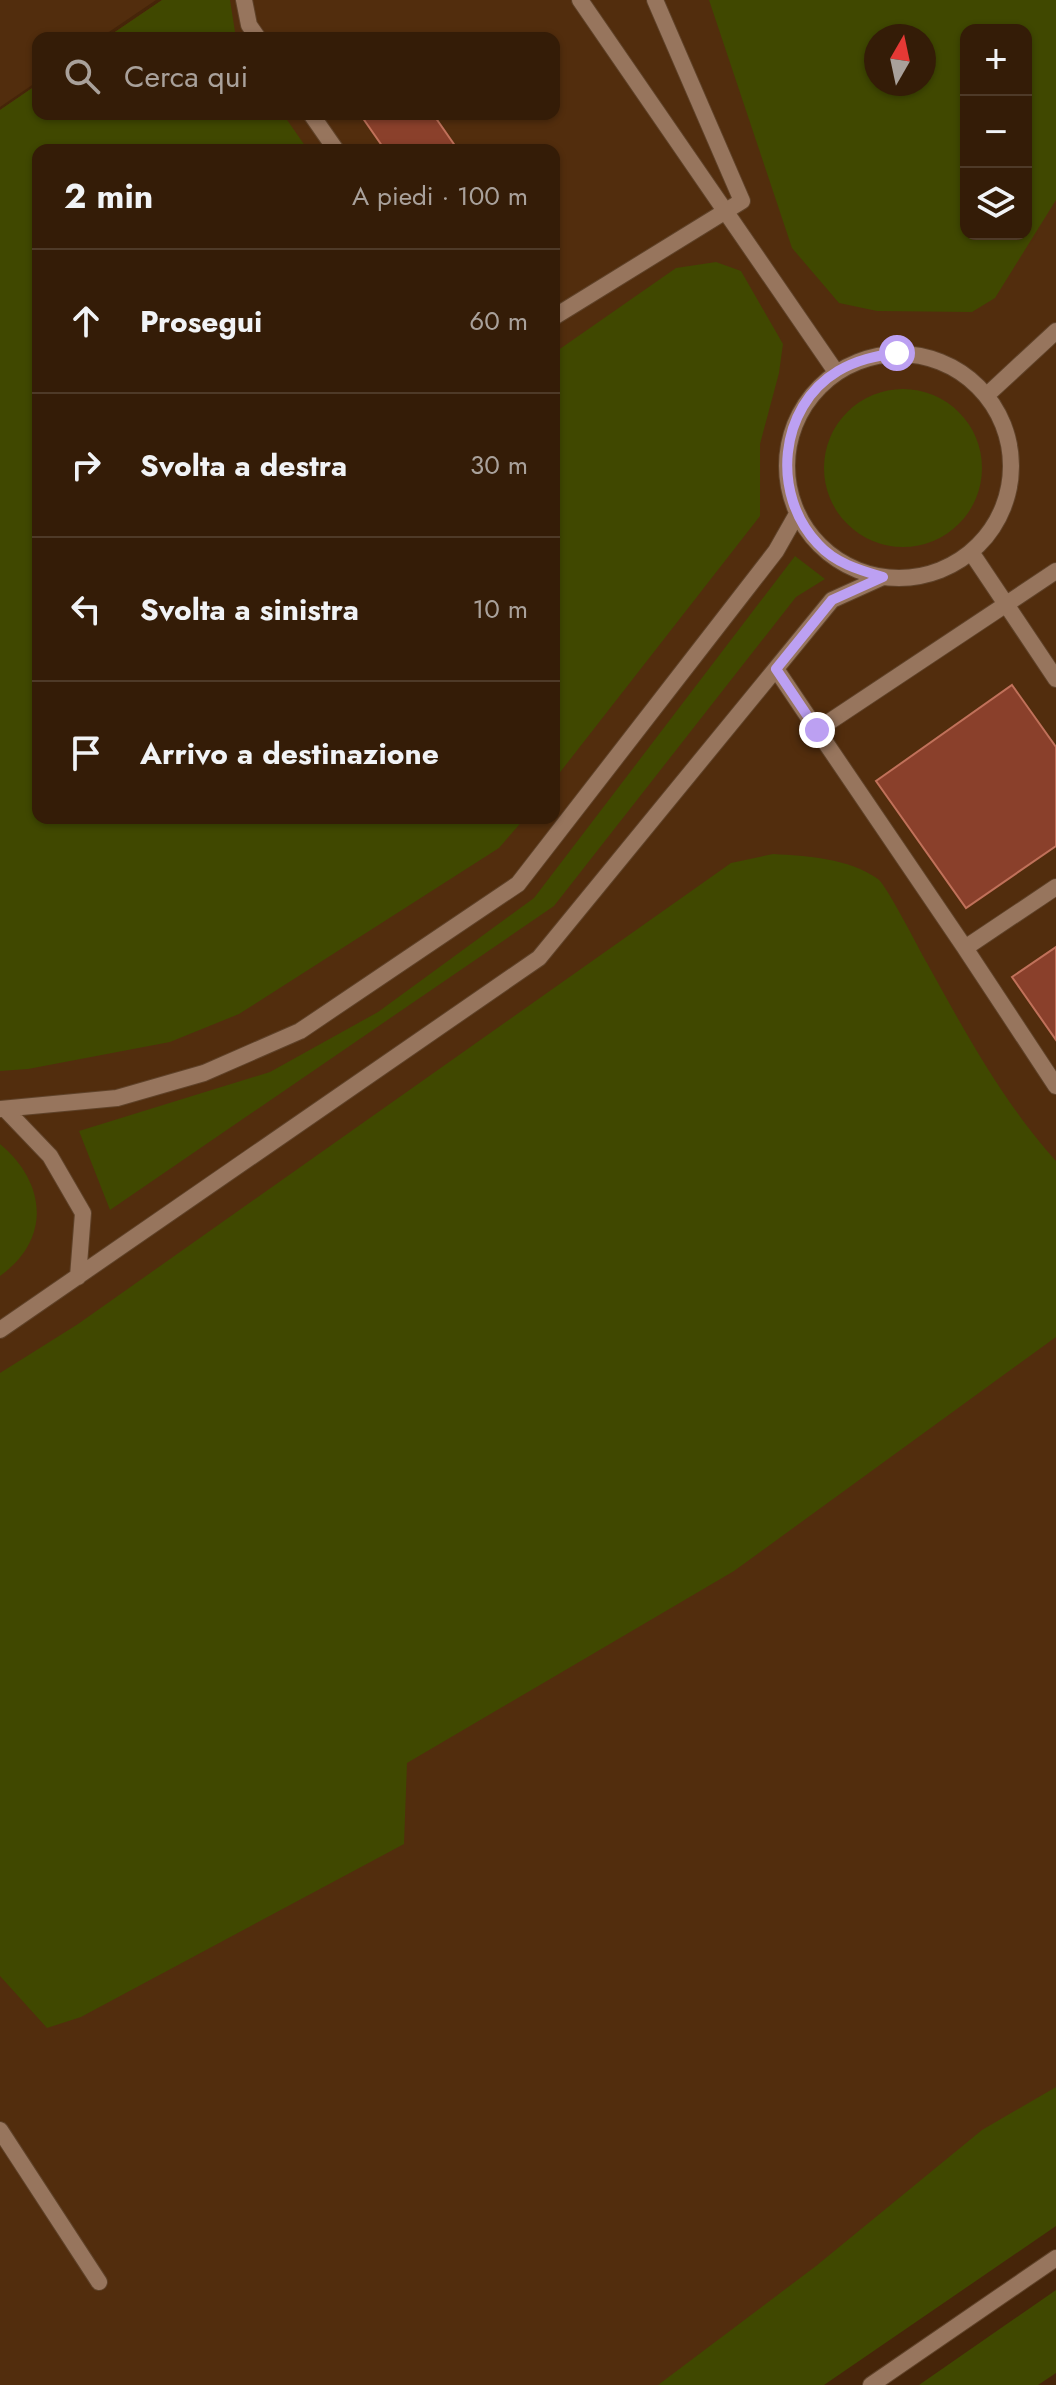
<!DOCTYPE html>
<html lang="it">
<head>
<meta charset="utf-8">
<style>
  :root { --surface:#341c07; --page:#3f2915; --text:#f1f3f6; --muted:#a9a19b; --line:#4e3a28 }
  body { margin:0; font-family:Jost,sans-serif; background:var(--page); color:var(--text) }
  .controls { position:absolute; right:24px; top:24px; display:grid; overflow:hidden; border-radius:16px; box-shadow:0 2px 6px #0004 }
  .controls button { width:72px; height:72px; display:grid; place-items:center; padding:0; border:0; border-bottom:2px solid var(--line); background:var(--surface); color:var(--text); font:40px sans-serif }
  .compass { position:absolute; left:864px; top:24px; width:72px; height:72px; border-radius:50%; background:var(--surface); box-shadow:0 2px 6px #0004; rotate:9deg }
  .stop { position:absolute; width:24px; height:24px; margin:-18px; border:6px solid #bca0f2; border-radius:50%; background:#fff }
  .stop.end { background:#bca0f2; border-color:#fff; box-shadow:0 2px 8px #0008 }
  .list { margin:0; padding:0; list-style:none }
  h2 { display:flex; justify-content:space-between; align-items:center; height:104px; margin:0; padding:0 32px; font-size:34px }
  h2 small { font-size:26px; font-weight:400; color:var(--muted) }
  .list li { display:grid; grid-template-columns:52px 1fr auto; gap:24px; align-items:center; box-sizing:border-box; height:144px; padding:0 32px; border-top:2px solid var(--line) }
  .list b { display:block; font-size:30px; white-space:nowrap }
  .list em { font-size:26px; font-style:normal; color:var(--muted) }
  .icon { flex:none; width:44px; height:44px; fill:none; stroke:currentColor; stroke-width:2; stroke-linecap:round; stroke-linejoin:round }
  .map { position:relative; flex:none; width:1056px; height:2385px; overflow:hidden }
  .search { position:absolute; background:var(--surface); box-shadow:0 2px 6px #0004; left:32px; top:32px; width:528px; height:88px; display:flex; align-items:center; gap:20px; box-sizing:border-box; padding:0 28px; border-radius:16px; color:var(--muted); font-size:30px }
  .panel { position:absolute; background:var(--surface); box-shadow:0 2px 6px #0004; left:32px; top:144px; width:528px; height:680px; border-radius:16px }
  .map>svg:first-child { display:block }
  .built { fill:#522d0d; fill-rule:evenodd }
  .green { fill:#404800; fill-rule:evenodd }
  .building { fill:#8a402b; stroke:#c0715a; stroke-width:2 }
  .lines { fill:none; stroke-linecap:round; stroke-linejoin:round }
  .service-casing { stroke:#5f4229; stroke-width:18 }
  .minor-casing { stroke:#5f4229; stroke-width:18 }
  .service { stroke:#97755d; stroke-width:16 }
  .minor { stroke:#97755d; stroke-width:16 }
  .route { stroke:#bca0f2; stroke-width:10 }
</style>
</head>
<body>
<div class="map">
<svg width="1056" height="2385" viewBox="0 0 1056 2385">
  <rect width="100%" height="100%" fill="#462509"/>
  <path class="built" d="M0,0H156L100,38H38V81L0,107Z
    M162,0H1056V2206L795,2385H0V110L38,84V114H554V38H106ZM966,30H1026V234H966ZM876,36H924V84H876ZM38,150H554V818H38Z"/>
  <path class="green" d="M162,0H230L236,38H106Z
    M709,0H1056V200L995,298L972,312L877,311L839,303L792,248ZM1026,30V234H966V30ZM876,36H924V84H876Z
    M38,84V114H283L308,150H38V818H525L499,848L239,1014L170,1042L28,1069L0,1071V110Z
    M716,262L741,271L783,344L779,373L760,444V516L554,780V353L676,268Z
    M824 468a79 79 0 1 1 158 0a79 79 0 1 1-158 0Z
    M795,556L825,579L796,597L554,906L110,1210L79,1131L270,1072L378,1012L534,898Z
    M773,854C808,856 848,858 878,879C887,886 919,949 927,963C965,1032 1003,1102 1056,1161V1337L734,1571L407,1763L404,1844L81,2017L47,2028L0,1976V1373L78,1324L731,863Z
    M0,1144C46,1182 52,1239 0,1276Z
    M1056,2087V2226L824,2385H658L816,2266L982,2130Z
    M1056,2290V2373L1038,2385H919Z"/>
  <path class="building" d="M360,114H433L458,150H385Z
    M1012,685L1056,747V846L966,908L876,781Z
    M1056,947V1040L1012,977Z"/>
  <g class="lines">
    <g class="service-casing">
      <path id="service" d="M244,0L249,25L258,38
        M580,0L836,372
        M311,114L336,150
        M554,317L742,201L655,0
        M787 466a112 112 0 1 1 224 0a112 112 0 1 1-224 0Z
        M987,395L1056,331
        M971,552L1056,679
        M1056,571L817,730L965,948L1056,887
        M776,669L817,730
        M965,948L1056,1086
        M0,1109L117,1098L204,1073L300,1031L518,884L776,551L797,514
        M5,1109L50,1156L83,1213L78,1277
        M0,1330L539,958L832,600L883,577
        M0,2130L99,2282"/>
    </g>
    <g class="minor-casing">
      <path id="minor" d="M871,2385L1056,2258"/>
    </g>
    <use href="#service" class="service"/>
    <use href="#minor" class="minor"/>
  </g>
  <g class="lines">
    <path class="route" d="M817,730L776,669L832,600L883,577C859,570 835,563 818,544C771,495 778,407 838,371C857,360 875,356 897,353"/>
  </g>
</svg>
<div class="controls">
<button>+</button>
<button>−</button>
<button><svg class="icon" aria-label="layers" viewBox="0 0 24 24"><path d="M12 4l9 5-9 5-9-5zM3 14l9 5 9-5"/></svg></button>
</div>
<svg class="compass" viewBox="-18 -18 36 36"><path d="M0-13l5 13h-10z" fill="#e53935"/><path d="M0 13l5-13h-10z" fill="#a9a19b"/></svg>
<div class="stop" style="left:897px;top:353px"></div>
<div class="stop end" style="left:817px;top:730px"></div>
<div class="search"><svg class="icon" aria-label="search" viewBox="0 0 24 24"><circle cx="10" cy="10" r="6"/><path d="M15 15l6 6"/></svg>Cerca qui</div>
<section class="panel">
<h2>2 min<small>A piedi · 100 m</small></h2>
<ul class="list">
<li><svg class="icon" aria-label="ahead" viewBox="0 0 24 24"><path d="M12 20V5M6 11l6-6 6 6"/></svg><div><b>Prosegui</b></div><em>60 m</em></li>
<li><svg class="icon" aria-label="right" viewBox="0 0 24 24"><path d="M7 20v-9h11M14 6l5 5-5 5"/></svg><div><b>Svolta a destra</b></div><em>30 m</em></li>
<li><svg class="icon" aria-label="left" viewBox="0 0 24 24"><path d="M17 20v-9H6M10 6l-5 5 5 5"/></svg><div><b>Svolta a sinistra</b></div><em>10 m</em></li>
<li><svg class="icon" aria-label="arrive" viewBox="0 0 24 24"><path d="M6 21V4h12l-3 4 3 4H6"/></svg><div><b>Arrivo a destinazione</b></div></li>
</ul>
</section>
</div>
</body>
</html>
